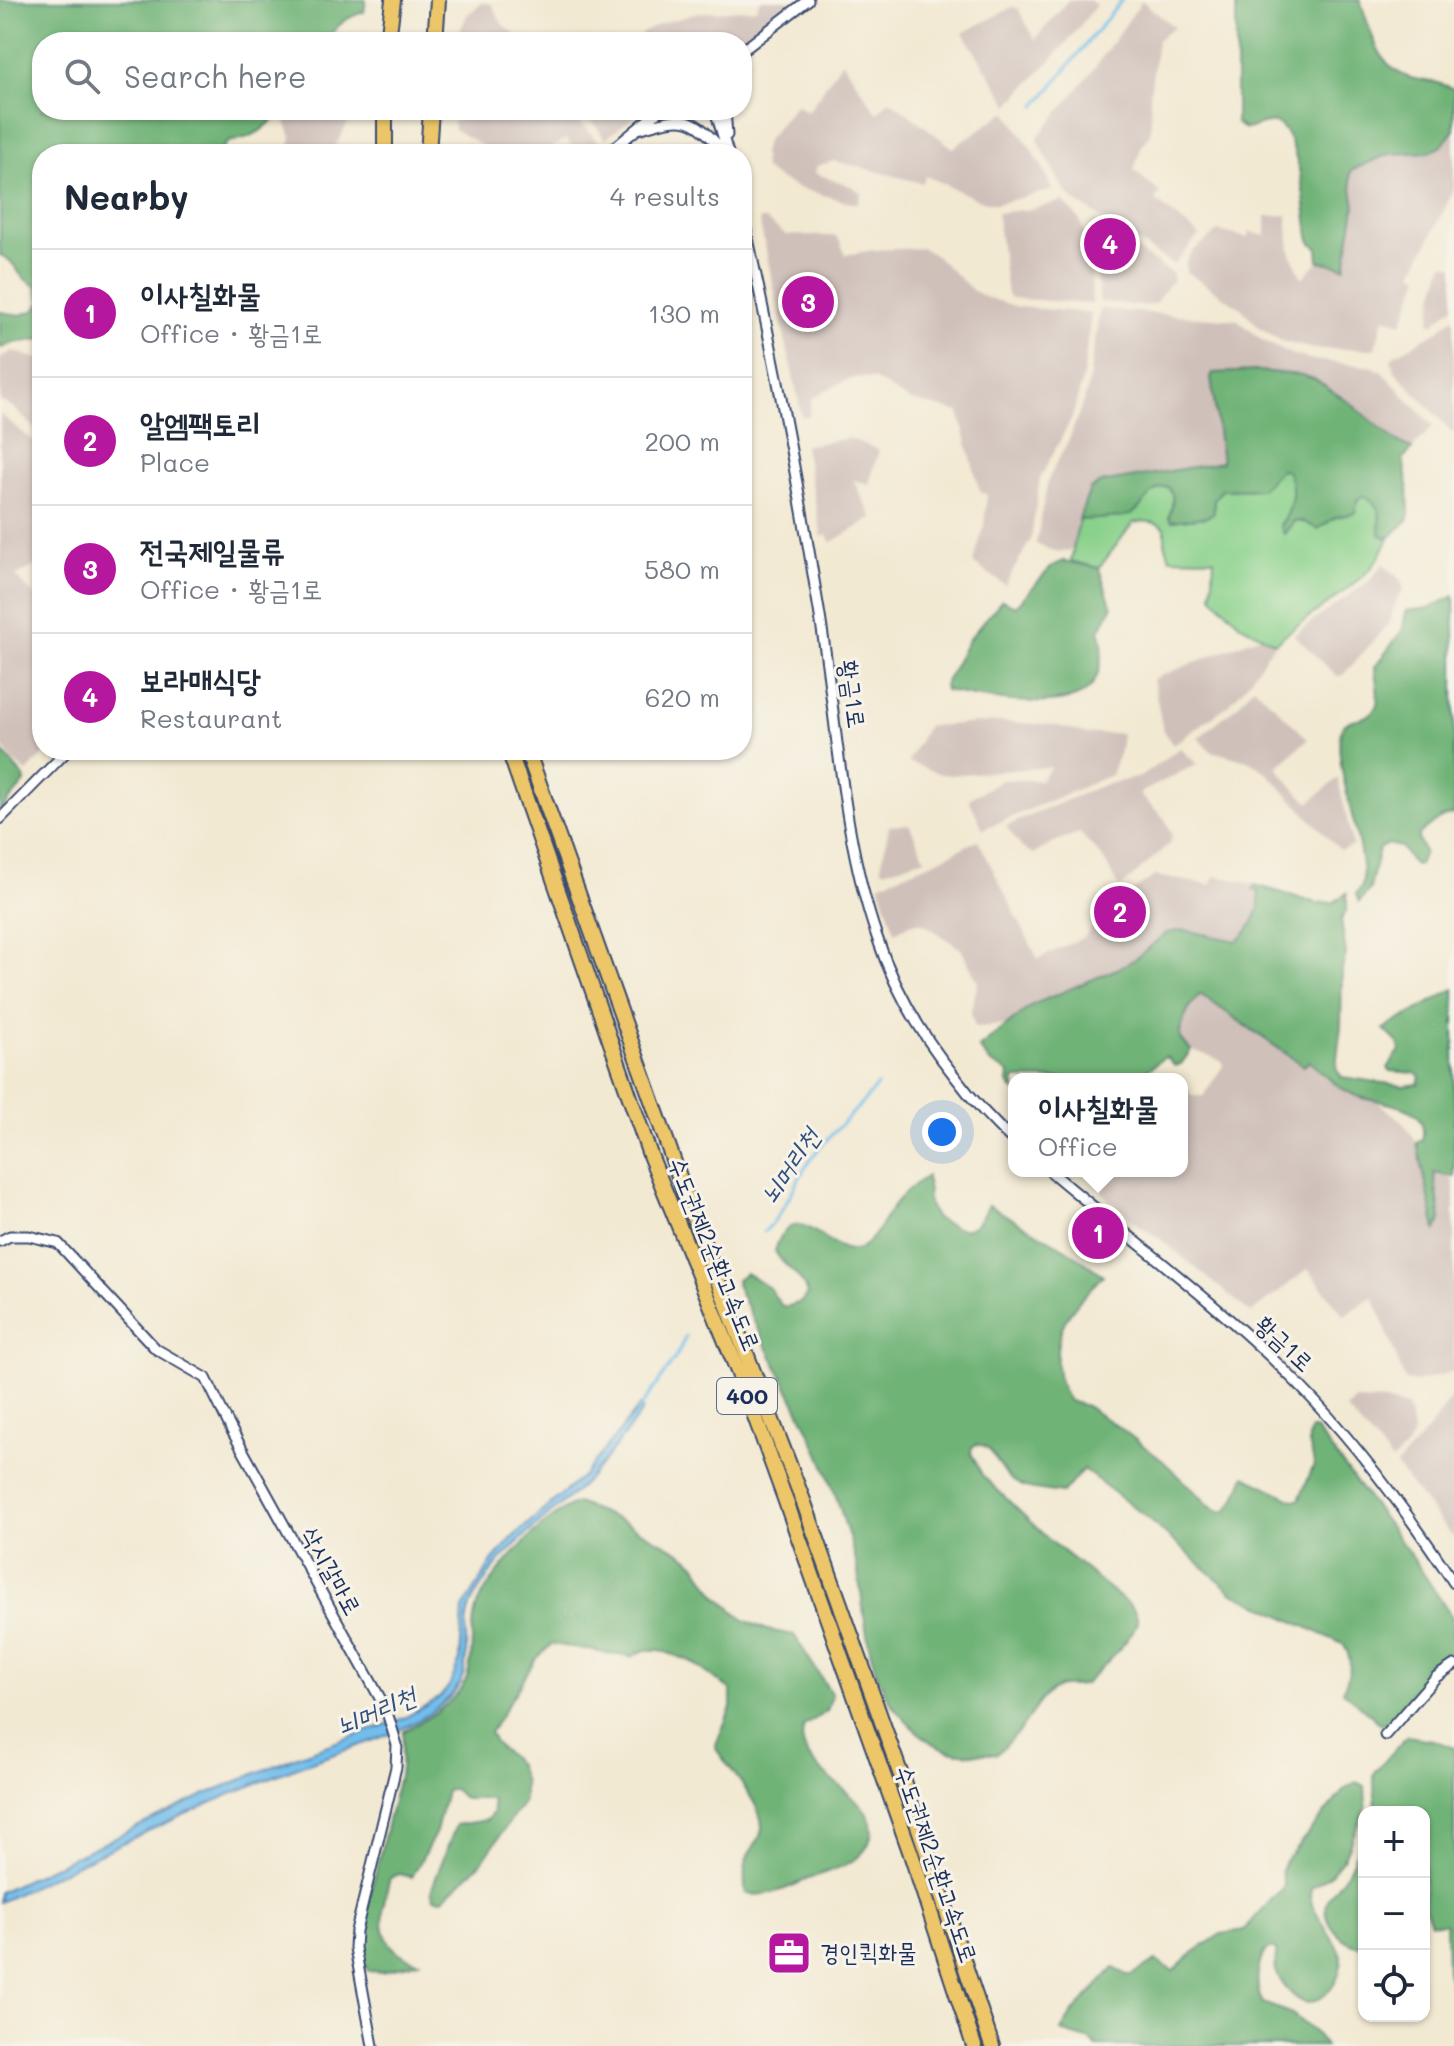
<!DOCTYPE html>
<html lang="en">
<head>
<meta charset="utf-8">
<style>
  :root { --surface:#fff; --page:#f6f6f7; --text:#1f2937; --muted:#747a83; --line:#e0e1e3; --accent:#b5179e }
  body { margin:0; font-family:Mali,"Poor Story",sans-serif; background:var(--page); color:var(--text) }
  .controls { position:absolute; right:24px; bottom:24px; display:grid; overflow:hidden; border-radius:16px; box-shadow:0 2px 6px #0004 }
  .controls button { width:72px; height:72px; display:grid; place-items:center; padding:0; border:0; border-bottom:2px solid var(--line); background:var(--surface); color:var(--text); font:40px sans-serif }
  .you { position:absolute; left:942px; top:1132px; width:28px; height:28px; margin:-20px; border:6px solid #fff; border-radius:50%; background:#1a73e8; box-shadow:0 0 0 12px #1a73e833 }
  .badge { display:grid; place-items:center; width:52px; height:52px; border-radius:50%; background:var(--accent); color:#fff; font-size:26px; font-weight:700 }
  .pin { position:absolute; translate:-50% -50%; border:4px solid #fff; box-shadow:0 2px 8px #0006 }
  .popup { position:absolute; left:1008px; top:1073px; width:180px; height:104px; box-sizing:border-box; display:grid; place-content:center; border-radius:16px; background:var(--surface); filter:drop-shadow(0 2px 6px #0005); font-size:26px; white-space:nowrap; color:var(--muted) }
  .popup b { font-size:30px; color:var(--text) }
  .popup::after { content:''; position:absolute; left:50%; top:100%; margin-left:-16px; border:16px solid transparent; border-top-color:var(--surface) }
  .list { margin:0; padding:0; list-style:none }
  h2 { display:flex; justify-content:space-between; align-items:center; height:104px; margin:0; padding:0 32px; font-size:34px }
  h2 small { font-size:26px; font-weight:400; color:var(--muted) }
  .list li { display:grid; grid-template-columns:52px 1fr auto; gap:24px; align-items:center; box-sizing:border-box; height:128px; padding:0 32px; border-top:2px solid var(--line) }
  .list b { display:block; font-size:30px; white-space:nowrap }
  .list p { margin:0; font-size:26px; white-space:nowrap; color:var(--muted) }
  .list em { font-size:26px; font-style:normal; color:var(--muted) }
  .icon { flex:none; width:44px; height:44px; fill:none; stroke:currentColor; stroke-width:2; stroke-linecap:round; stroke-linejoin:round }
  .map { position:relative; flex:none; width:1454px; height:2046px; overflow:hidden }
  .search { position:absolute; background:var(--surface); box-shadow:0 2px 6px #0004; left:32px; top:32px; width:720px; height:88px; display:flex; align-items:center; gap:20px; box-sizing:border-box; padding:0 28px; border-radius:32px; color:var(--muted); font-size:30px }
  .panel { position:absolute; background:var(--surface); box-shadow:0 2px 6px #0004; left:32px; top:144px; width:720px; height:616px; border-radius:32px }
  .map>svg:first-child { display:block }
  .industrial { fill:#cfc0ba }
  .green { fill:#8ad18b; stroke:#528074; stroke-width:2 }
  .forest { fill:#6fb377; stroke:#45716a; stroke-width:2 }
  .water { fill:#72bdeb; stroke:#4676a4; stroke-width:2 }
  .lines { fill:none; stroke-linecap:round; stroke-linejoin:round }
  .stream { stroke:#72bdeb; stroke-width:3 }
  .minor-casing { stroke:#3b4b6f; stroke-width:13 }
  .highway-casing { stroke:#3b4b6f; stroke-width:18 }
  .minor { stroke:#fff; stroke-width:9 }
  .highway { stroke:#ecc669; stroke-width:14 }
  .labels { text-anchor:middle; stroke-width:6; stroke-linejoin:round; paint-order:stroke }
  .shield { fill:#f7f3e8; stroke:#5d6a87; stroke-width:2 }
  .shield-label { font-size:22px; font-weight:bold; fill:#1b2f5e }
  .street-label { font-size:24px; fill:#1b2f5e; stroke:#f7f3e8 }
  .poi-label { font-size:24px; fill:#1b2f5e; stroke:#f7f3e8; text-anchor:start }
  .water-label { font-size:26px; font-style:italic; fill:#315281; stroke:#f7f3e8 }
</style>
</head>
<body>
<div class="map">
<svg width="1454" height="2046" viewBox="0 0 1454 2046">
  <rect width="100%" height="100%" fill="#f7f3e8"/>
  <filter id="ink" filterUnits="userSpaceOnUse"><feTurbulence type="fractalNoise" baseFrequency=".0125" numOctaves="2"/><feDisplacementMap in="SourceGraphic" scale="16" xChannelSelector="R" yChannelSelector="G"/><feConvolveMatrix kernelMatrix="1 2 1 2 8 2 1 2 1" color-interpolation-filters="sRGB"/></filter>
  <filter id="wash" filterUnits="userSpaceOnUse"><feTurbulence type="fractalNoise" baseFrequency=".006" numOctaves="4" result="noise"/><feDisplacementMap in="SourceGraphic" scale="32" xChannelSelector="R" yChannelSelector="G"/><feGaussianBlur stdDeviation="1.8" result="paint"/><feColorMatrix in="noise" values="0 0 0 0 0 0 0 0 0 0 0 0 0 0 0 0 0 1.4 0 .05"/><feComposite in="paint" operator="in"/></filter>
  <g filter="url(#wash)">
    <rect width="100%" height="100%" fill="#f2e9d2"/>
    <path class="industrial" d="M760,0H791L736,42H632L642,33L660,24L698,13L756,9Z
      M1068,0H1089L1096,5L1069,40L1009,105L963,33L1013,7L1018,8L1035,40Z
      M1142,1L1174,27L1157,40L1150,94L1151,128L1149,136L1141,147L1134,170L1160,193L1155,200L1199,235L1174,265L1072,199L1061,185L1039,142L1038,137L1090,74Z
      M482,3L492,4L502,24L515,33L508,42H455L467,15Z
      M842,61L877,113L890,100L953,148L1006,111L1042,166L1052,190L996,204L979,200L926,176L922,183L844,163L834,161L817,166L815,173L853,187L861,193L858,203H851L798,188L779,179L764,169L763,153L766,141L796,104L808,112Z
      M294,110H355L331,154H299L288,150L292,139L285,122Z
      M476,110H568L599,143L586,154H578L566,139L541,154H496L454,129L453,121L465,118Z
      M585,110H643L605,139Z
      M1454,130V190L1413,272L1420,276L1402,323L1384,317L1375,349H1314L1281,341L1258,326L1241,308L1186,272V261L1192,252L1218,231L1248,238L1250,232L1266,236V216L1287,215L1290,251L1302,278L1319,261L1344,267L1355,207L1350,174L1352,170L1388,154L1429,152L1441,147Z
      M1063,201L1080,220L1085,236L1091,270L1092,304L1010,298L1007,295L997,213L1031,209Z
      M759,219L766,220L786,235L835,236L840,241L845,255L874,250L922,248L936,256L972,290L985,297L1018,307L1091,313L1083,377L1072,418L1040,478L1031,539L1005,585L973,563L984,525L987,495L981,492L978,485L959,412L909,400L874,379L859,377L845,381L822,392L812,399L809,416L802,417Z
      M1095,222L1173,274L1172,281L1155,303L1144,306L1100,302L1091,225Z
      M1444,263L1454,266V306L1433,324L1430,322L1435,292Z
      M1100,309L1238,320L1262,340L1293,355L1313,360L1374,367L1381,371L1433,426L1412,449L1395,440L1327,387L1302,375L1258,371L1214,373L1211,382L1222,462L1095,486L1090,489L1083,506L1073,550L1061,552L1051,550L1036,544L1048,480L1070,437L1087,391Z
      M1454,317V434L1395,371L1391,361L1393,356L1438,331Z
      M12,351L42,360V435L13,407L0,401V359Z
      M0,414L42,448V562L16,576L42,603V750H47L27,772L12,760L0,742Z
      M848,438L879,450L869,484L853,480L873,518L831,543L827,535L822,537L804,446Z
      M1383,564L1402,581L1404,589L1398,597L1388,625L1343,675L1337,676L1294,635L1370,580Z
      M1263,635L1275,643L1243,689L1227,706L1173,745L1163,731L1153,679Z
      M1254,686L1308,739L1277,767L1292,786L1309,803L1338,778L1353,846L1340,850L1267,773L1252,762L1211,751L1198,738L1238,705Z
      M1000,722L1055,725L1088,734L1122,733L1120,751L1111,775L983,829L969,799L1002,780H1040L1051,767L950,775L941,774L908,762L927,726Z
      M1180,748L1197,764L1142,792L1141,796L1165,819L1172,834L1170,843L1120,888L1102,857L1080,833L1061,839L1034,854L1022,848L1006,826L1103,785L1140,777Z
      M909,824L925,858L884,871L881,867L889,826Z
      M978,840L1038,959L1084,937L1112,905L1155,876L1211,885L1215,876L1242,881L1255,885L1253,890L1258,891L1260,897L1250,929L1237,941L1184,930L1167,932L1135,959L1117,969L1032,1005L1008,1025L975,1027L971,1012L978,982L961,949L923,923H912L895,932L879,884L936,861Z
      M1200,994L1253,1032L1309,1061L1326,1078L1369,1100L1376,1101L1403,1122L1417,1143L1436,1229L1441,1220L1434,1173L1447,1174L1454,1183V1371L1416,1382L1405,1380L1373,1296L1344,1316L1308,1269L1251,1313L1159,1238L1137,1224L1101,1192L1118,1171H1182V1083L1192,1096H1203L1223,1066L1222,1062L1210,1056L1191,1050L1180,1039L1179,1033L1187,1012Z
      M1454,1394V1539L1396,1466L1428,1430Z
      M1355,1400L1384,1401L1407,1407L1414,1432L1406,1448L1392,1461L1346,1409Z"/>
    <path class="green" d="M1281,469L1286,470C1298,485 1292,512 1280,525L1284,533L1294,521L1308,523L1314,527L1336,517L1355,513L1357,501L1364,496C1379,504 1382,514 1379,529L1385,538L1390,537C1384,548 1378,561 1370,569C1341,598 1305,617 1275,643L1241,625L1212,596L1214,559L1170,558L1165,543V528C1156,521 1143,520 1133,523L1099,568L1071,561L1079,519C1082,520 1116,518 1119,517C1128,515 1149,495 1157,489L1168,487C1176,497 1172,506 1169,517L1172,521L1207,517L1214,512V499L1222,490L1261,489Z"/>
    <path class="forest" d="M0,0H366L364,12C345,17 337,26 324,42H42V110H283C264,130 256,137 228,142L222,149L223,154H42V339L12,343L2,348L0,347V312L20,315L36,310L41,301L36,286C15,277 17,260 0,255Z
      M1236,0H1360C1370,28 1377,69 1411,78C1426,82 1440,81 1454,89V130L1441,147L1429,152L1388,154L1352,170L1350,174L1355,207L1345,267L1319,261L1318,248L1311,242L1309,236C1306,214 1299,129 1275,123C1265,121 1254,128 1244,129L1236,123Z
      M1258,371L1302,375L1314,379L1350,403L1395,440L1412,449L1403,459L1408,486L1409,519L1390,537L1380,535C1377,516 1387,508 1364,496L1357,500L1355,513L1336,517L1318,529L1302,521H1294L1284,534L1280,525C1292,512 1297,485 1286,470L1281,469L1261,489L1222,490L1214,499V512L1207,517L1172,521L1169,517C1172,507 1176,497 1168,487C1149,487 1146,505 1132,514C1127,517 1085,521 1079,519L1090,489L1101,483L1222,462L1211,377L1213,373Z
      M1064,561L1099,568L1112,608L1099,630C1103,642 1103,647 1101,660C1099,675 1094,688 1080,695C1050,710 977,698 945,690L944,686L968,640L1002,600L1015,606L1019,603L1052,566Z
      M1454,596V814L1443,817L1419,834L1418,838L1424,852L1419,865L1413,864L1401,847L1389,844L1379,848L1370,889L1359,902L1356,894C1361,889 1363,885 1363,878C1362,841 1344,795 1340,756C1334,701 1368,732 1377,704C1380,692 1375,679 1375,667L1403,629L1406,611L1430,608Z
      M0,749L24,777L25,782L0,811Z
      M1255,885L1317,903L1334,902L1347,893V909L1341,920L1346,954L1342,969L1341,1026L1337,1058V1070L1342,1077L1404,1086L1418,1084L1420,1077L1415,1073L1390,1071L1388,1068L1400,1050L1398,1043L1384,1029L1454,989V1177L1434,1173L1441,1220L1436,1230L1417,1143L1422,1140C1432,1100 1376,1105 1354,1095C1335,1086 1324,1074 1309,1061L1304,1066L1200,994C1189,1006 1179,1023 1180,1039L1191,1050L1181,1064L1175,1066L1167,1057C1159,1059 1157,1064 1150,1068C1141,1073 1132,1073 1124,1079H1014V1091L1008,1083L1009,1073L991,1063L979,1048L1032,1005L1117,969L1135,959L1167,933L1184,930L1237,941C1251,932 1263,907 1258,891L1253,890Z
      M927,1176L928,1203L935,1218C964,1233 973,1236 988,1205L1066,1249L1103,1275C1075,1306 1054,1321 1057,1366C1058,1380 1061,1390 1069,1401L1086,1406L1123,1430L1163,1461L1212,1508L1219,1512L1226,1511L1235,1500L1245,1476L1293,1500H1299L1314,1465C1313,1451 1305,1443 1311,1429H1315L1319,1433L1413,1558L1452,1617L1454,1652L1436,1661L1390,1721L1381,1724L1343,1691C1349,1674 1355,1661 1343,1644L1233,1593L1140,1512L1083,1469L1063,1493C1046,1490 1026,1491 1012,1480C998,1470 995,1446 977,1444L972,1447L971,1453L982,1475L1048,1539L1128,1604C1133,1609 1138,1614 1137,1621C1135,1637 1098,1671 1086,1683C1076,1690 1066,1682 1056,1688C1040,1696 1033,1713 1023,1726C1015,1736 1006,1745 996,1754C983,1753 967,1755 954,1752C932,1748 904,1722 892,1704C863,1662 866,1606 855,1557C850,1540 844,1522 839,1505C813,1427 770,1358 736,1284L737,1279L746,1273L769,1288L781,1305L786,1307L801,1302L807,1294C802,1273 783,1268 775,1251C793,1191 826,1253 854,1250C873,1247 883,1219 894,1205C904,1193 914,1184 927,1176Z
      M577,1503L620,1520L684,1554L695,1564L715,1594L744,1620L767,1630L794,1635L832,1695L827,1711L804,1726C788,1772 881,1794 871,1836C869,1847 862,1855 853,1861C838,1870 818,1874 801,1882C784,1890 766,1897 747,1894L745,1892C745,1879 743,1865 749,1854C753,1847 759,1841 761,1833C769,1810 727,1767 715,1747L731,1708V1690L690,1661L660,1650H645L631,1657L552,1644L536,1659L490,1733L495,1743L517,1763L524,1782V1801L481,1863L443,1899L434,1898L431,1891L456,1825L487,1820L493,1812L492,1799H464L454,1789L446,1791L436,1832L412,1877L398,1874L390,1878C379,1913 375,1951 419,1961L382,1972L368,1971L361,1956V1932L401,1768L403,1732C425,1719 448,1708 462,1687C477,1663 468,1635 476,1609C486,1578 547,1513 577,1503Z
      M1407,1736L1433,1740L1454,1748V1996L1447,1970L1446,1924L1431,1923L1424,1905V1812H1375C1378,1798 1371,1785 1375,1772Z
      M1357,1782L1365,1786L1366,1808L1343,1859L1330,1875L1311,1888L1310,1894L1312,1905L1342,1955C1342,1976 1329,2000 1307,2003C1295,2001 1279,1982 1276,1970C1274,1963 1277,1956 1276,1950L1272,1948L1265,1951C1257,1966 1254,1988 1263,2003L1292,2014L1315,2033L1325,2046H1097L1090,2040L1061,2031L1073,2012L1114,1968L1127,1975H1132L1156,1961L1173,1971L1194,1952L1221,1934L1244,1930L1284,1886L1281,1870L1285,1861L1344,1790Z
      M1364,1836V1946C1345,1947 1322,1924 1327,1903C1330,1892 1342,1881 1348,1871C1354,1860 1359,1848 1364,1836Z"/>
    <path class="water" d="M640,1406L643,1410L636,1420C618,1443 600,1469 578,1489C537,1527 502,1548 474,1598C454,1633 484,1671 442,1704C402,1738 335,1751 287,1771C189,1810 94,1856 0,1902V1892L204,1795L300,1755L404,1718L440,1697L450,1685L460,1659L463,1608L493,1560L514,1536L585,1474Z"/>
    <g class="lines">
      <path class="stream" d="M1036,106L1122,0
        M764,1232C785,1213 794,1183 811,1159C830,1132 857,1112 877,1085
        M639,1410L676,1357L686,1336"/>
    </g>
  </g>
  <g filter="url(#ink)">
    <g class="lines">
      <g class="minor-casing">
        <path id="minor" d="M742,51L808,0
          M715,110L728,153
          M725,110L727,135
          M638,129C687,114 692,115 726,154
          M607,154L660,110
          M742,212C772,344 797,477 819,610C837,718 841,833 877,937C893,986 921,1034 953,1074C971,1098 991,1121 1014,1141
          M0,819L68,750
          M1050,1171C1134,1242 1223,1307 1300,1386C1359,1446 1408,1513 1454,1583
          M0,1241L10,1236H29L58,1243L156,1349L206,1378L231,1429L386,1709L397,1745L396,1767L356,1931L355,1948L373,2046
          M1385,1735L1436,1677L1454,1665"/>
      </g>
      <g class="highway-casing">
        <path id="highway" d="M388,42L393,0
          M435,42L438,0
          M385,154V110
          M428,154L431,110
          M509,750L650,1155L744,1386L784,1496L910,1851L974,2046
          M527,750L696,1224L804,1503L903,1781L992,2046"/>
      </g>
      <use href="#minor" class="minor"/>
      <use href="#highway" class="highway"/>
    </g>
  </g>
  <defs>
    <g id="office-square" transform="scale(2.3)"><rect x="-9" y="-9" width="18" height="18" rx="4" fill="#b5179e" stroke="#f7f3e8"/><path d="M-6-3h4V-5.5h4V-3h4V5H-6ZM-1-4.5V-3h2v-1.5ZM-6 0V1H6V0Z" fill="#fff"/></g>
  </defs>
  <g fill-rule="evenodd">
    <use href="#office-square" x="789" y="1953"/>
  </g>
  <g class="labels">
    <rect class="shield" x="717" y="1378" width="60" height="36" rx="6"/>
    <g class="shield-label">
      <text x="747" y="1404">400</text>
    </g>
    <g class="street-label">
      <text transform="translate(852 694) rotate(82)" y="8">황금1로</text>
      <text transform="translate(714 1254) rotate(68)" y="8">수도권제2순환고속도로</text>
      <text transform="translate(1284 1344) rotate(43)" y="8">황금1로</text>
      <text transform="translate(331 1571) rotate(61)" y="8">삭시갈마로</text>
      <text transform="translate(936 1864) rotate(71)" y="8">수도권제2순환고속도로</text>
    </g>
    <g class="poi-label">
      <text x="820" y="1961">경인퀵화물</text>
    </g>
    <g class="water-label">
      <text transform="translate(790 1166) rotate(-56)" y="9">뇌머리천</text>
      <text transform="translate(376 1711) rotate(-23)" y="9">뇌머리천</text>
    </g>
  </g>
</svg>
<div class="controls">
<button>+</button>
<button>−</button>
<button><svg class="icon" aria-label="locate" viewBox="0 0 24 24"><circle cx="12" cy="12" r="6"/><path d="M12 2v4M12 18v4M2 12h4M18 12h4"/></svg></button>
</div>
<div class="you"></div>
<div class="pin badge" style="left:1098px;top:1233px">1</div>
<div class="popup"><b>이사칠화물</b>Office</div>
<div class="pin badge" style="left:1120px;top:912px">2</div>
<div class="pin badge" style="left:808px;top:302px">3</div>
<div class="pin badge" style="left:1110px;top:244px">4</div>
<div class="search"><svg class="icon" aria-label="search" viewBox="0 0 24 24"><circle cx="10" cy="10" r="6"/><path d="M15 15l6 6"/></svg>Search here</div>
<section class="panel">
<h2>Nearby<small>4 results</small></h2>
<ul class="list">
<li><span class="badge">1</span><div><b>이사칠화물</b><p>Office · 황금1로</p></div><em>130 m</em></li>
<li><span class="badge">2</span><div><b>알엠팩토리</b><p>Place</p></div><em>200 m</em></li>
<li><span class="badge">3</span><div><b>전국제일물류</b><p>Office · 황금1로</p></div><em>580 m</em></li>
<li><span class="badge">4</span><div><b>보라매식당</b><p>Restaurant</p></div><em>620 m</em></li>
</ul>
</section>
</div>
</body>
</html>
